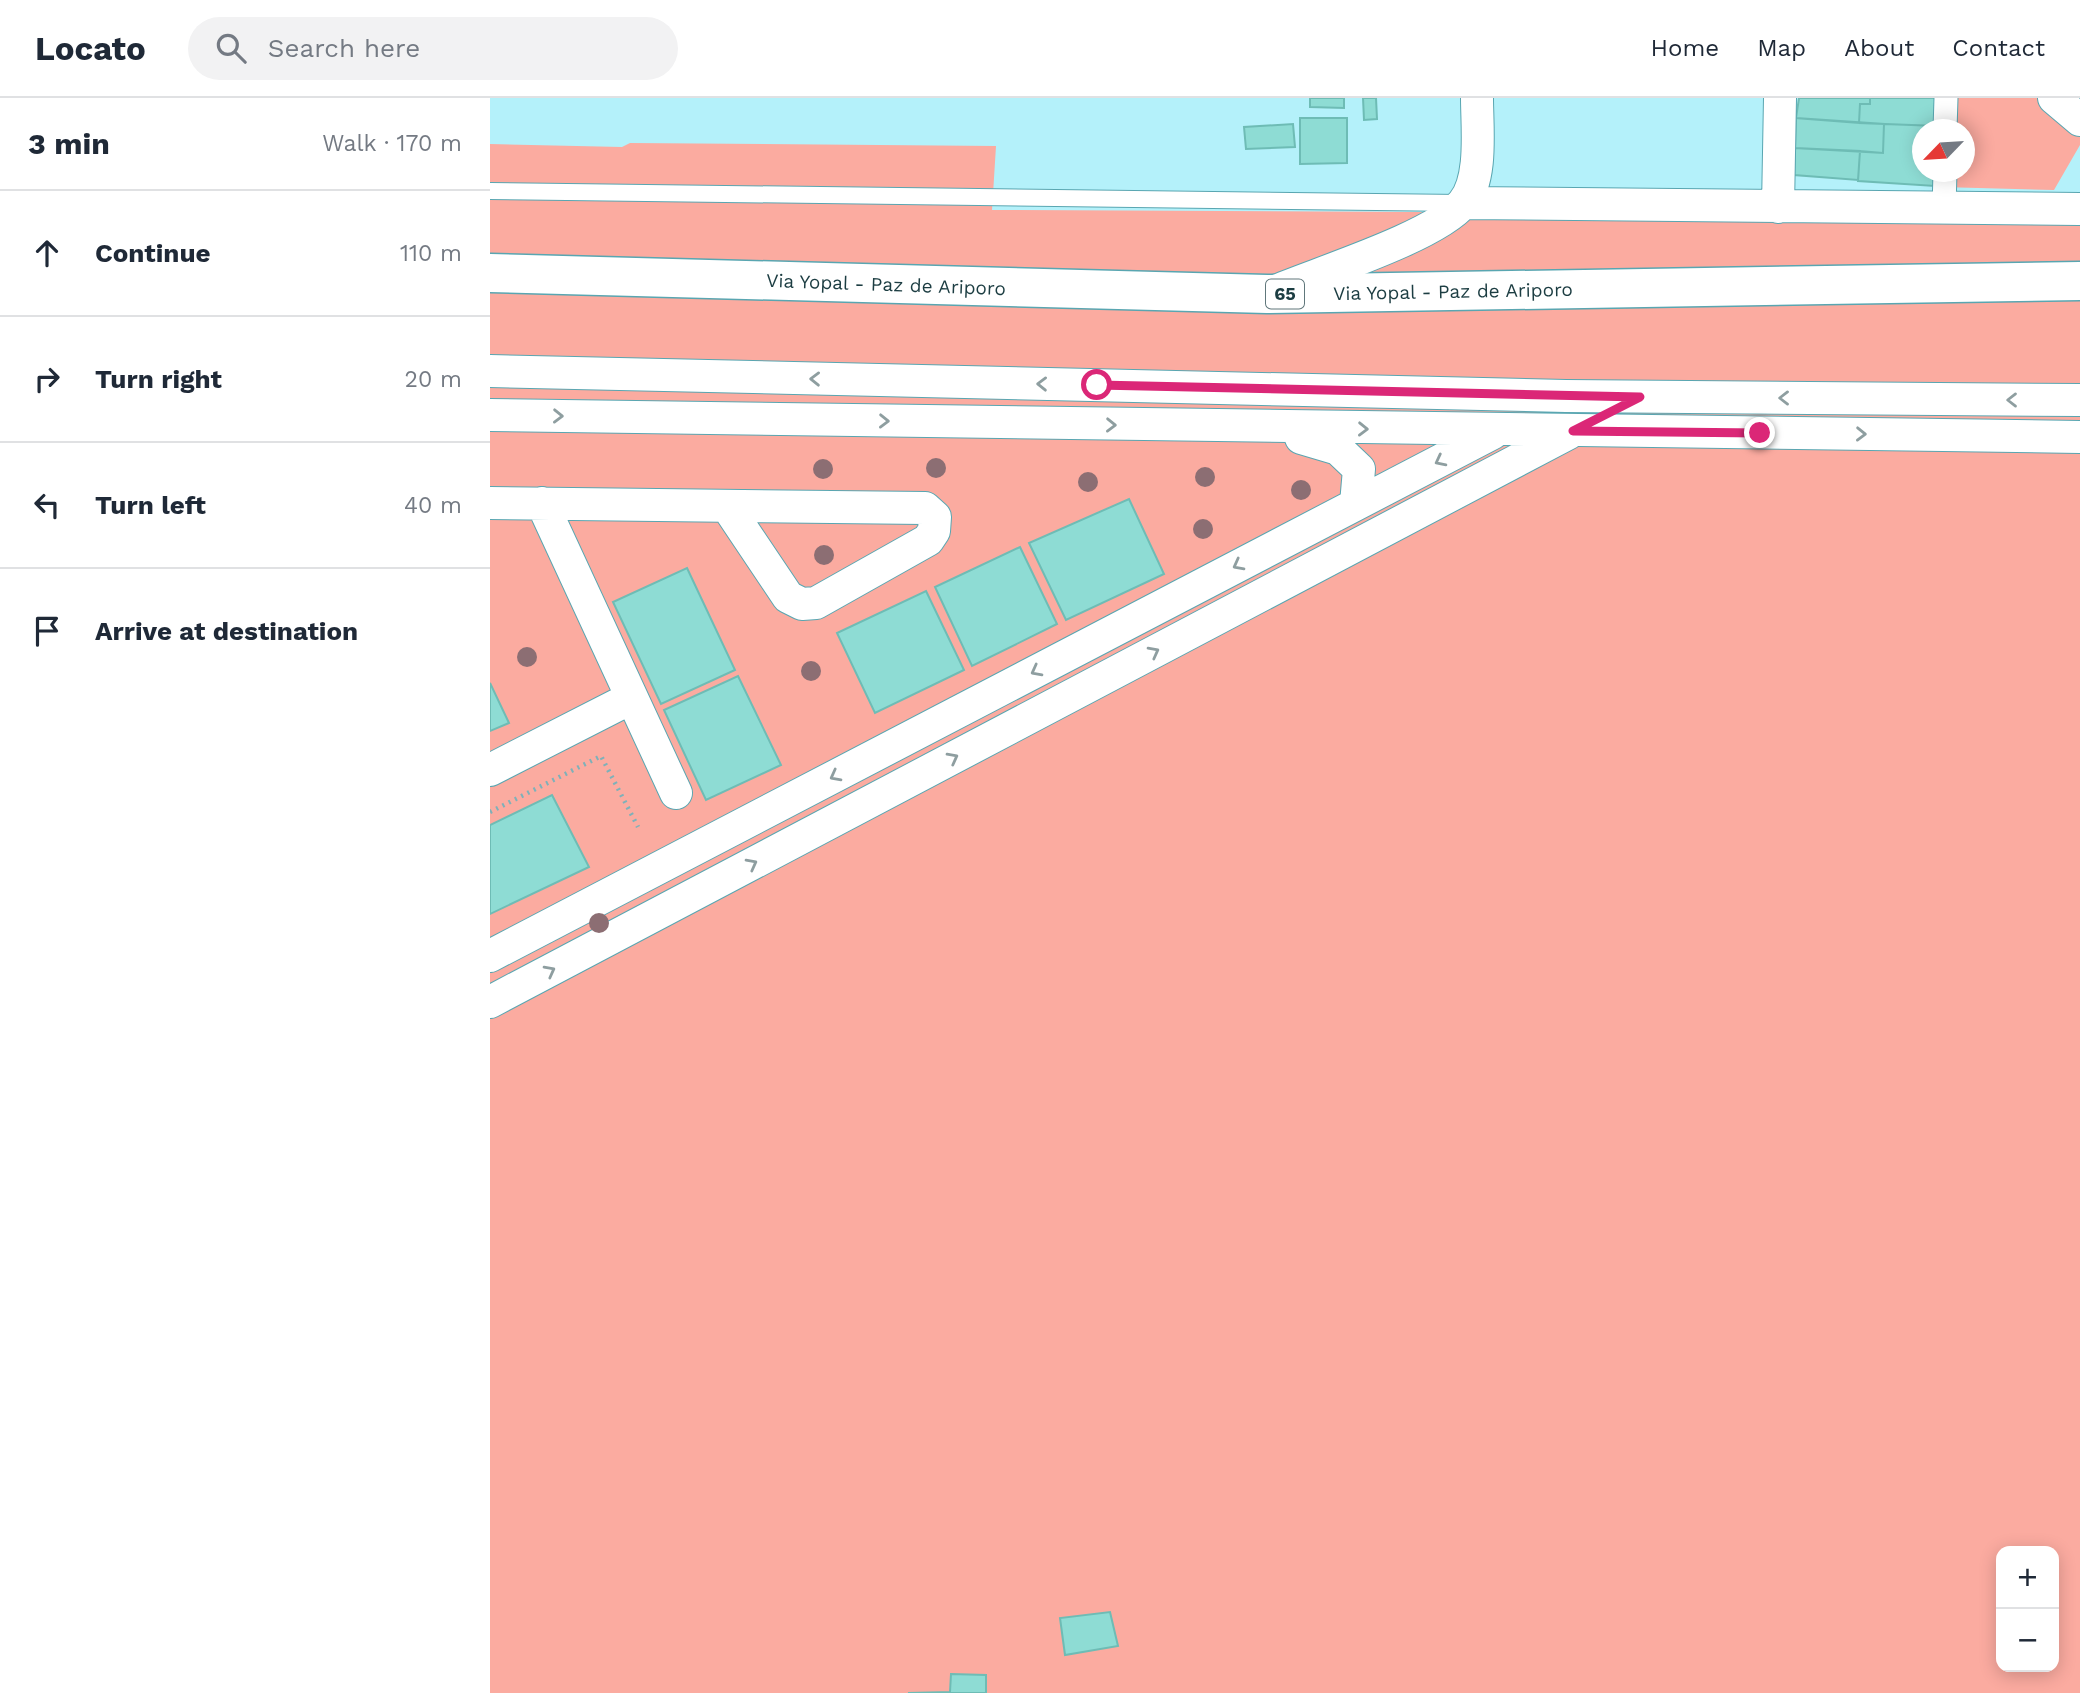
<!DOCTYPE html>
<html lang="en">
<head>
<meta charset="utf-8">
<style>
  :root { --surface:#fff; --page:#f2f2f3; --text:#1f2937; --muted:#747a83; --line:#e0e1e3 }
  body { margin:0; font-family:"Work Sans",sans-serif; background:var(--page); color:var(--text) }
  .controls { position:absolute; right:21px; bottom:21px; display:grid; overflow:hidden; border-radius:14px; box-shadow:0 4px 18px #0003 }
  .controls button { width:63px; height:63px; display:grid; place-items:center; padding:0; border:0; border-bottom:2px solid var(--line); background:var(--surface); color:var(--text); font:35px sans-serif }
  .compass { position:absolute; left:1422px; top:21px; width:63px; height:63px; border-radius:50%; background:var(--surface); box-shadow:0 4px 18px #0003; rotate:245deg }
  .stop { position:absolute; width:21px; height:21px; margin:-16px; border:5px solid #db2777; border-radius:50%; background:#fff }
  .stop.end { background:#db2777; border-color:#fff; box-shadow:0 2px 7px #0008 }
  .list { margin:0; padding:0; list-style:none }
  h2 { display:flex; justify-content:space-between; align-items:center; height:91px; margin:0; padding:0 28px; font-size:30px }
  h2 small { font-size:23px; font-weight:400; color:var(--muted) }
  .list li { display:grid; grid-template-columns:46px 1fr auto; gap:21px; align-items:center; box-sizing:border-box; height:126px; padding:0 28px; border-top:2px solid var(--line) }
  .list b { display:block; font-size:26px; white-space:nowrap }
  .list em { font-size:23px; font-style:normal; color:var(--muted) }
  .icon { flex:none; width:38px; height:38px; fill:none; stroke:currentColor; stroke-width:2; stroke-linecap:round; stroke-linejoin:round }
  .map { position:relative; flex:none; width:1590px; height:1595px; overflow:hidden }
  header { display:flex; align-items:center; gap:42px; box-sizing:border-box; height:98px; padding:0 35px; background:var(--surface); border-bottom:2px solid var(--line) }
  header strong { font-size:33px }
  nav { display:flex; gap:38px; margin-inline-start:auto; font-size:24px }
  .search { width:490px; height:63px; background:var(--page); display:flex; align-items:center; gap:18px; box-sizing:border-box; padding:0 24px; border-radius:38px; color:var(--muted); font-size:26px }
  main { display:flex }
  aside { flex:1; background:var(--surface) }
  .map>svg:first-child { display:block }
  .green { fill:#fbaba0; fill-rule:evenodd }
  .building { fill:#8edcd4; stroke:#6ebcb5; stroke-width:2 }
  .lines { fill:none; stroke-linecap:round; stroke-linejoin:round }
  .service-casing { stroke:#59a6b1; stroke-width:18 }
  .pedestrian-casing { stroke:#59a6b1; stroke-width:25 }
  .minor-casing { stroke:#59a6b1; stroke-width:34 }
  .primary-casing { stroke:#59a6b1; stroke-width:41 }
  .path { stroke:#7eb1b9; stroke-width:4.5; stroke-dasharray:2 5; stroke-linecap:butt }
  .service { stroke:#fff; stroke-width:16 }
  .pedestrian { stroke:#fff; stroke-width:23 }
  .minor { stroke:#fff; stroke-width:32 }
  .primary { stroke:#fff; stroke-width:38 }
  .tree { fill:#8c6e73 }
  .oneway { stroke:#8e9ea0 }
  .route { stroke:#db2777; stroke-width:9 }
  .labels { text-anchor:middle; stroke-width:7; stroke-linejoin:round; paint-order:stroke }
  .shield { fill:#fff; stroke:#60777b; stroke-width:2 }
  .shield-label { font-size:18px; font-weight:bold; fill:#1c3d42 }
  .street-label { font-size:19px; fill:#1c3d42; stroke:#fff }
</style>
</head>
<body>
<header>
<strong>Locato</strong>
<div class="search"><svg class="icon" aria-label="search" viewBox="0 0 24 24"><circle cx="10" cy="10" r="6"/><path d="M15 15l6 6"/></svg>Search here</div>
<nav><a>Home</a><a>Map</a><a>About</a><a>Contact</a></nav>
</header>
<main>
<aside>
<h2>3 min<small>Walk · 170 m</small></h2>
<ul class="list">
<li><svg class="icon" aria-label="ahead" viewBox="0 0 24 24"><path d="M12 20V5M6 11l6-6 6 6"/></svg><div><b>Continue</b></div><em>110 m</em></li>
<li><svg class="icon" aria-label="right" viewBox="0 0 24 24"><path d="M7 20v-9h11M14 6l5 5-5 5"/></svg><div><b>Turn right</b></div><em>20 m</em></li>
<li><svg class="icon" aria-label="left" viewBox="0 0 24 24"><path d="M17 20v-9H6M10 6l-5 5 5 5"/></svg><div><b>Turn left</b></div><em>40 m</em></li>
<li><svg class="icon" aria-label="arrive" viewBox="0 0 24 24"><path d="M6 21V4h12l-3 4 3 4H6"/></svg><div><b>Arrive at destination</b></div></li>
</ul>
</aside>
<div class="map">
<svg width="1590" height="1595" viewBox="0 0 1590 1595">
  <rect width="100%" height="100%" fill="#b4f1fa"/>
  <path class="green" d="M1452,0H1548L1590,36V47L1564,92L1451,89V74H1475V32L1452,31Z
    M140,45L506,48L502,112L1590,117V1595H0V46L132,49ZM1511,1453H1564V1569H1511Z"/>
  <path class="building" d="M820,0H854V10L820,9Z
    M873,0H886L887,21L874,22Z
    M1309,0H1380V6H1370L1369,25L1306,20Z
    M1380,0H1450L1448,28L1369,25L1370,6H1380Z
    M810,20H857V65L810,66Z
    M1306,20L1394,26L1393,55L1305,50Z
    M803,26L805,49L756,51L754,29Z
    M1394,26L1448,28V32H1433V74H1446L1445,88L1368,83L1370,53L1393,55Z
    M1305,50L1370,53L1368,82L1304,77Z
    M639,401L674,476L576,522L539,445Z
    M530,449L567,526L482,568L445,489Z
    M197,470L245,572L171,606L123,504Z
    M436,493L474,572L385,615L347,535Z
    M248,578L291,667L216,702L174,612Z
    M0,585L19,625L0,633Z
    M62,697L99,769L0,816V727Z
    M620,1514L628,1548L575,1557L570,1520Z
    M461,1576L496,1577V1595H418L460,1594Z"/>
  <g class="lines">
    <g class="service-casing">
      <path id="service" d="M0,93L971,105"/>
    </g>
    <g class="pedestrian-casing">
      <path id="pedestrian" d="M1455,32L1456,0
        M1454,110L1455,74"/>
    </g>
    <g class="minor-casing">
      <path id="minor" d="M1564,0L1590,22
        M974,105L1590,111
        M1288,109L1290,0
        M788,192C831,174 946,138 973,105C993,81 987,30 987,0
        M0,273L1076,298L1590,302
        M0,317L1590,339
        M811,340L848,351L869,371L866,406
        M0,405C145,406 290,408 435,410L445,419L444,433L438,442L326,505L312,506L298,499L237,408
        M52,405L186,695
        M0,672L141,600
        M0,858L1003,335
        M0,904L1079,335"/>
    </g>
    <g class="primary-casing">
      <path id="primary" d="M0,175L777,196L1590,183"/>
    </g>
    <path class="path" d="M0,714L111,658L148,729"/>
    <use href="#service" class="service"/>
    <use href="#pedestrian" class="pedestrian"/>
    <use href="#minor" class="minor"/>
    <use href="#primary" class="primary"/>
  </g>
  <g class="tree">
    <circle cx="446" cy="370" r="10"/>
    <circle cx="333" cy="371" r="10"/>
    <circle cx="715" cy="379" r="10"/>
    <circle cx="598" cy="384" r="10"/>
    <circle cx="811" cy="392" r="10"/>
    <circle cx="713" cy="431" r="10"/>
    <circle cx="334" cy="457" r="10"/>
    <circle cx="37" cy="559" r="10"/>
    <circle cx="321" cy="573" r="10"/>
    <circle cx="109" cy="825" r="10"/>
  </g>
  <defs><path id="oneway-chevron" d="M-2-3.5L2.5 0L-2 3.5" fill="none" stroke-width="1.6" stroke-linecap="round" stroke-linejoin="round" transform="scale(1.75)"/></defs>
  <g class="oneway">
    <use href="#oneway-chevron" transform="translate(325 281) rotate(-179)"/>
    <use href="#oneway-chevron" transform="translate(552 286) rotate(-179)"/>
    <use href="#oneway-chevron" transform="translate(1294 300) rotate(-180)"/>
    <use href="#oneway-chevron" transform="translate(1522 302) rotate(-180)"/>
    <use href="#oneway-chevron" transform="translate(68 318) rotate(1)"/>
    <use href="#oneway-chevron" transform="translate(394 323) rotate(1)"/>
    <use href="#oneway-chevron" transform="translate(621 327) rotate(1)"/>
    <use href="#oneway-chevron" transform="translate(873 331) rotate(1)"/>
    <use href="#oneway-chevron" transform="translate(1371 336) rotate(1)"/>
    <use href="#oneway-chevron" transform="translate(950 363) rotate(153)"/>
    <use href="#oneway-chevron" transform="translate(748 467) rotate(152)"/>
    <use href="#oneway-chevron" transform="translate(664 554) rotate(-28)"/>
    <use href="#oneway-chevron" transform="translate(546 573) rotate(152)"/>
    <use href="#oneway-chevron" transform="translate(463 660) rotate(-28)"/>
    <use href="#oneway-chevron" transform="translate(345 678) rotate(152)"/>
    <use href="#oneway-chevron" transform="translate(262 766) rotate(-28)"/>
    <use href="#oneway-chevron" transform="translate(60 873) rotate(-28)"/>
  </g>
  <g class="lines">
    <path class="route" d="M607,287L1150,299L1083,333L1270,335"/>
  </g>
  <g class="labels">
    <rect class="shield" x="776" y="181.5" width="38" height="29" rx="5"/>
    <g class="shield-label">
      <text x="795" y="202">65</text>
    </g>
    <g class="street-label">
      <text transform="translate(396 186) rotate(2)" y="7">Via Yopal - Paz de Ariporo</text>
      <text transform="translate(963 193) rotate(-1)" y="7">Via Yopal - Paz de Ariporo</text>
    </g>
  </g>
</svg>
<div class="controls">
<button>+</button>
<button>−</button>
</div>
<svg class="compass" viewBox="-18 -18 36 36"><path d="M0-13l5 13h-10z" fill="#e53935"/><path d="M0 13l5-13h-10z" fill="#747a83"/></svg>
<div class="stop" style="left:607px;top:287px"></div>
<div class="stop end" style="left:1270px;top:335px"></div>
</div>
</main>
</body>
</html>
